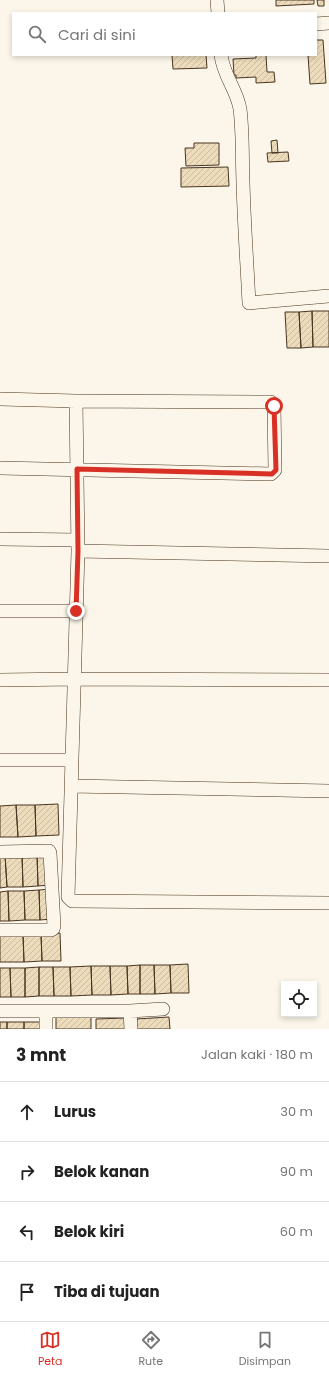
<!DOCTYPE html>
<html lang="id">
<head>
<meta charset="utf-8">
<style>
  :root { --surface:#fff; --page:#f2f2f2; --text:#222; --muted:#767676; --line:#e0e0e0; --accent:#d93025 }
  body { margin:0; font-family:Poppins,sans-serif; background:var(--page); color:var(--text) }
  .controls { position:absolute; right:12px; bottom:12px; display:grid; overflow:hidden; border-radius:0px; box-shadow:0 2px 6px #0003 }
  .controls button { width:36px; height:36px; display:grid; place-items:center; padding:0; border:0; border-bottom:1px solid var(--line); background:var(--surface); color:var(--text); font:20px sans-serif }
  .stop { position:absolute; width:12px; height:12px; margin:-9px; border:3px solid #d93025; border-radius:50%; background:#fff }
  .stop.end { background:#d93025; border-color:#fff; box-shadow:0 1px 4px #0008 }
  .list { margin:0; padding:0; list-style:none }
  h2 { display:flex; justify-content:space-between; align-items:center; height:52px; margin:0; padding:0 16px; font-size:17px }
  h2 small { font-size:13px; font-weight:400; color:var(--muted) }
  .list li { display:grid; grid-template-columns:26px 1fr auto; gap:12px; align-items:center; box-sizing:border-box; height:60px; padding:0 16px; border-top:1px solid var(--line) }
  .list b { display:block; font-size:15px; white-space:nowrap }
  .list em { font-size:13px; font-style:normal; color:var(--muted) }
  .icon { flex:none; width:22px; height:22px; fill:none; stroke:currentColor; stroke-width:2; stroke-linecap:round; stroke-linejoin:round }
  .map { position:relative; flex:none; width:329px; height:1029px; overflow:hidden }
  .search { position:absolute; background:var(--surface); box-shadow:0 2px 6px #0003; left:12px; right:12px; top:12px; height:44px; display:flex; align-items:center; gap:10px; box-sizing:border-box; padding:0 14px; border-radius:0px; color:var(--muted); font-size:15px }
  .sheet { height:292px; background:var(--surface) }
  nav { display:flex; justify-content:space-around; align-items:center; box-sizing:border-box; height:56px; border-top:1px solid var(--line); background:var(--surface); font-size:11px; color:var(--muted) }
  nav a { display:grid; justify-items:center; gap:2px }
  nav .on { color:var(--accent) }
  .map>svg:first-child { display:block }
  .building { fill:url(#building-hatch); stroke:#4a3520 }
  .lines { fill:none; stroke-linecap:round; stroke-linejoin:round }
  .street-casing { stroke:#4a3520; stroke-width:14 }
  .street { stroke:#fbf6e9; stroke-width:13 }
  .route { stroke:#d93025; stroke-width:5 }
</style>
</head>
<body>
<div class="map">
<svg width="329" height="1029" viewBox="0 0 329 1029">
  <defs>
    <pattern id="building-hatch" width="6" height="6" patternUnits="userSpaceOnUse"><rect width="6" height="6" fill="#ecdcbc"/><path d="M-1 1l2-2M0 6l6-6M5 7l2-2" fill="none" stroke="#ccbda1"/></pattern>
  </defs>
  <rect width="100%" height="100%" fill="#fbf6e9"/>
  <path class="building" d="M276,0H314V4L276,6Z
    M317,0H324V6H318Z
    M316,40H323L326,83L310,84L308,55H316Z
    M172,55H206L207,68L173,69Z
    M256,55H266L267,72H274L275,82L256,83V77L236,78V75H234L233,59L256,58Z
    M277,140L278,153H272L271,141Z
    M194,143H219V165L186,166L185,148H194Z
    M288,152L289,161L268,162L267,153Z
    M228,167L229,186L181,187V168Z
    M312,311H329V347H313Z
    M312,311L313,347L301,348L299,312Z
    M285,312H299L301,348H287Z
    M58,804L59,835L36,836L35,805Z
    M16,805H35L36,836L18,837Z
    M16,805L18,837H0V806Z
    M49,853L50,885L38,886L37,854Z
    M22,854H37L38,886L23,887Z
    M22,854L23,887H7L5,855Z
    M0,855H5L7,887L0,888Z
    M51,889L52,919L40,920L39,890Z
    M39,890L40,920H25L24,891Z
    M8,891H24L25,920L9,921Z
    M8,891L9,921H0V892Z
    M60,933L61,961H42L41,934Z
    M23,934H41L42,961L24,962Z
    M23,934L24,962H0V935Z
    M188,964L189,993H171L170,965Z
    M140,965H154L155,994H140Z
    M140,965V994H128L127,966Z
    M154,965H170L171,993L155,994Z
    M91,966H110L111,995H92Z
    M91,966L92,995L71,996L70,967Z
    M110,966H127L128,994L111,995Z
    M39,967H53L54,996H39Z
    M39,967V996L25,997V968Z
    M53,967H70L71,996H54Z
    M0,968H10L11,997H0Z
    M10,968H25V997H11Z
    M91,1016V1029H56V1017Z
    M169,1017L170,1029H137L136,1019Z
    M125,1018V1029H96V1019Z
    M0,1022H7V1029H0Z
    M7,1022H24V1029H7Z
    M24,1022H40V1029H24Z"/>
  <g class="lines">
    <g class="street-casing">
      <path id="street" d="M217,0L218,13
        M316,24L329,23
        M221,55C223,75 237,90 240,109C243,133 242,157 243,182C244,222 247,263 249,303L329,296
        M0,399L76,401L271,402L274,406L275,470L271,474L0,468
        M76,401L78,551L68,897L72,901L329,903
        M0,539L78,540
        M78,551L329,556
        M0,611H76
        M0,680L74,679L329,680
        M0,760H72
        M71,786L329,791
        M0,852L49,851L50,853L54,926L53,929L51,930H0
        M0,1011H130L163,1009
        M46,1011V1029
        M130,1011L131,1029"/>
    </g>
    <use href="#street" class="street"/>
  </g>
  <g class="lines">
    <path class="route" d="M76,611L78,551L77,469L272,474L276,470L274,406"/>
  </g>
</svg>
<div class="controls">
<button><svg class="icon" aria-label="locate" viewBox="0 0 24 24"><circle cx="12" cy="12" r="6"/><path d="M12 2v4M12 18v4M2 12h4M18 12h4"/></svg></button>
</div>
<div class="stop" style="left:274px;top:406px"></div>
<div class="stop end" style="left:76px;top:611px"></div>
<div class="search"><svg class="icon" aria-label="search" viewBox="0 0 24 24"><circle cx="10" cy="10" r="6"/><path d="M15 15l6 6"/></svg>Cari di sini</div>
</div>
<section class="sheet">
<h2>3 mnt<small>Jalan kaki · 180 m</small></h2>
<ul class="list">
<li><svg class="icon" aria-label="ahead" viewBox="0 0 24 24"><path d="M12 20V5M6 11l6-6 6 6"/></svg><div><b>Lurus</b></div><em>30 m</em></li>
<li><svg class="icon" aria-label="right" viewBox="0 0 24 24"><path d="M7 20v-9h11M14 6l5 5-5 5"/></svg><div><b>Belok kanan</b></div><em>90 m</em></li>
<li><svg class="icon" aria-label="left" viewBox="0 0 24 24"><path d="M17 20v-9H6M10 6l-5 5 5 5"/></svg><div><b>Belok kiri</b></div><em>60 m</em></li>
<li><svg class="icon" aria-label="arrive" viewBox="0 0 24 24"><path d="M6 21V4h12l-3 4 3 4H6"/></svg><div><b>Tiba di tujuan</b></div></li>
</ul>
</section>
<nav>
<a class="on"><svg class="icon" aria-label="map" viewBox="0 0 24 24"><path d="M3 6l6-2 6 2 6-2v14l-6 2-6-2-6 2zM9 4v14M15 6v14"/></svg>Peta</a>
<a><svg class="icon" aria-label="directions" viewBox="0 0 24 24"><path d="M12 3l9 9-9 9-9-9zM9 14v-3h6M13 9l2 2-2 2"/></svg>Rute</a>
<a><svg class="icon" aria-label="saved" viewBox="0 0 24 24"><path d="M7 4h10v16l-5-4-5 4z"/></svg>Disimpan</a>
</nav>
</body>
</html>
